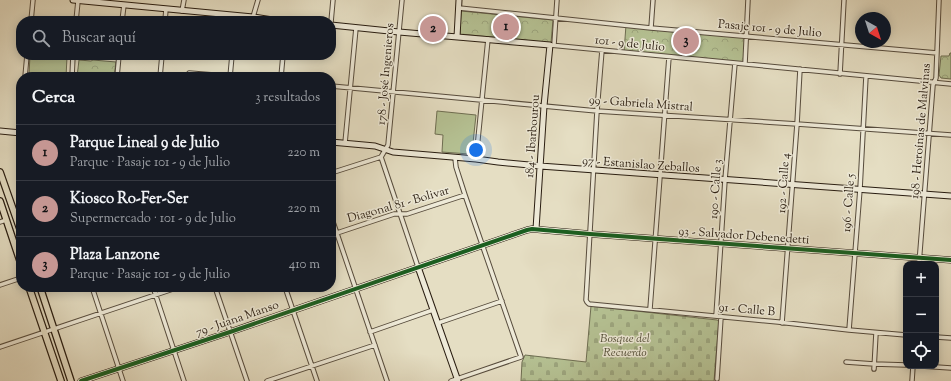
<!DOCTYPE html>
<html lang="es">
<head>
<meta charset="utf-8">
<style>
  :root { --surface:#171b24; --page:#20242c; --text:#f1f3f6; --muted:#9ea1a6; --line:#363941; --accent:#c59692 }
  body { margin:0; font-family:"Sorts Mill Goudy",serif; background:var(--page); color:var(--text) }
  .controls { position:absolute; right:12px; bottom:12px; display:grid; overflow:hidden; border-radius:8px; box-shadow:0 2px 10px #0003 }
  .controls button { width:36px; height:36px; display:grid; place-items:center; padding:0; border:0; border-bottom:1px solid var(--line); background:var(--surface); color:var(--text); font:20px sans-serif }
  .compass { position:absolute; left:855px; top:12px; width:36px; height:36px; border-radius:50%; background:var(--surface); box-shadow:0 2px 10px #0003; rotate:141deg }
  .you { position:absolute; left:476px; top:150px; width:14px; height:14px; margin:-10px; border:3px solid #fff; border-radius:50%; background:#1a73e8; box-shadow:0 0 0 6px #1a73e833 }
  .badge { display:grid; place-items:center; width:26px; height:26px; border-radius:50%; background:var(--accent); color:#111; font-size:13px; font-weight:700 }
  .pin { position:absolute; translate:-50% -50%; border:2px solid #fff; box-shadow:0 1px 4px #0006 }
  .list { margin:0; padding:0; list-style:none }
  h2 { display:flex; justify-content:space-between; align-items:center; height:52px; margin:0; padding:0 16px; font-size:17px }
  h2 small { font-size:13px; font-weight:400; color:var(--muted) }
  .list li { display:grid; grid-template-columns:26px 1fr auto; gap:12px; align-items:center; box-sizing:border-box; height:56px; padding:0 16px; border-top:1px solid var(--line) }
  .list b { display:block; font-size:15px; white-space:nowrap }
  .list p { margin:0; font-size:13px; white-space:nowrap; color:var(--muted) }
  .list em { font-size:13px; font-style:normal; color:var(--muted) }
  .icon { flex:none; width:22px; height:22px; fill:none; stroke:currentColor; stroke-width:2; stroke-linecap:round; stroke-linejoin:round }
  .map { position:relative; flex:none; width:951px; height:381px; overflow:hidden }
  .search { position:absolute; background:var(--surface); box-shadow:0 2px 10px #0003; left:16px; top:16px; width:320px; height:44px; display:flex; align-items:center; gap:10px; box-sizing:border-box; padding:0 14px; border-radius:16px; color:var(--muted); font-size:15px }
  .panel { position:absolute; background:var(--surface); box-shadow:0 2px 10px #0003; left:16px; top:72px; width:320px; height:220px; border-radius:16px }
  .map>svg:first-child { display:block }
  .grass { fill:#b5c193; stroke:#6e6e52 }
  .cemetery { fill:url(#cemetery-stones); stroke:#6e6e52 }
  .park { fill:url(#park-crowns); stroke:#6e6e52 }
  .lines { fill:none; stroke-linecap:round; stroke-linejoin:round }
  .street-casing { stroke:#574c3d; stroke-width:5.5 }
  .secondary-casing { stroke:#281c10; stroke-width:7 }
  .primary-casing { stroke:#281c10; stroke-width:8 }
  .street { stroke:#eeead8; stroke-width:3.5 }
  .secondary { stroke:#eeead8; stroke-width:5 }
  .primary { stroke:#e5dec3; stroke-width:5.5 }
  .cycleway-casing { stroke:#eeead8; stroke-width:6 }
  .cycleway { stroke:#1b5e20; stroke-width:4 }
  .labels { text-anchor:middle; stroke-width:3; stroke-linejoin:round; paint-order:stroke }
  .street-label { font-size:12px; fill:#281c10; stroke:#eeead8 }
  .park-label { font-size:12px; font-style:italic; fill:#524e37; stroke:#eeead8 }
</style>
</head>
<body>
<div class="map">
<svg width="951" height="381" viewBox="0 0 951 381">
  <defs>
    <pattern id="cemetery-stones" width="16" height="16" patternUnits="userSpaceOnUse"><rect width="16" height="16" fill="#b5c193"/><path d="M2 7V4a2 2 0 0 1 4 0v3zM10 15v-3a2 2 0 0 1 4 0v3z" fill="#9ca57e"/></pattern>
    <pattern id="park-crowns" width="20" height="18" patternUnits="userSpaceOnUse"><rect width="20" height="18" fill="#b5c193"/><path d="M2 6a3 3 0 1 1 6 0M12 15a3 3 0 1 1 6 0" fill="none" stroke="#9ca57e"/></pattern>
  </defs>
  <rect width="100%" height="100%" fill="#e5dec3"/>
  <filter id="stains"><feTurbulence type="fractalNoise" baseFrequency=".005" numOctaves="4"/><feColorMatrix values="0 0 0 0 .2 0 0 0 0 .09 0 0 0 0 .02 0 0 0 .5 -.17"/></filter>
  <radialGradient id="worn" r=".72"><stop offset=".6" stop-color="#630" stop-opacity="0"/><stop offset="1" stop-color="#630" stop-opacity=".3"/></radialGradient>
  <path class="grass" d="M30,55L67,57L66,77H54L29,75Z
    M437,111L476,115L472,152L469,154L442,152L443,135L435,134Z"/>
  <path class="cemetery" d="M591,306L717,320L719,321L714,381H521L522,362L525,355L586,362Z"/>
  <path class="park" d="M461,11L553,20L551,43L460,34Z
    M626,25L747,36L745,64L624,52Z
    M950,53H951V79L941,78L939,75L941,56H949Z
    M79,60L91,61L93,60L116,62L114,77H77Z"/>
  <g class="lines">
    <g class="street-casing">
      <path id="street" d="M459,8L651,28L937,53
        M182,11L184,0
        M253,17L258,0
        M31,21L33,0
        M76,21L78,1
        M122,21L124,5
        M165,21L166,9
        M331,22L333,0
        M651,28L653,0
        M550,45L951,84
        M554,45L557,0
        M602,50L597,111L586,300L587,302L589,304L778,322L849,330L906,335
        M745,64L748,0
        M189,73L239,77
        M840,74L844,0
        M25,77L27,55
        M72,77L73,55
        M117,77L119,55
        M160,77L162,55
        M230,77L232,55
        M281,77L283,55
        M331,86L597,111L797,124L951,135
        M20,133L21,125
        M345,143L356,28
        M381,157L388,145L402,0
        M381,157L418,267
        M476,159L488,39
        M331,173L381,157
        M331,216L387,381
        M0,222L6,220
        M337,233L394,214H407L465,195
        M919,264L933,85L936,78L939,0
        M0,285L21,278
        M92,287L123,381
        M153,287L184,381
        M215,287L247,381
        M285,287L317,381
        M650,309L669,57
        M716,316L725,180L735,63
        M438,323L502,301
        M782,323L797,124L800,69
        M849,330L860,189L866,76
        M370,332L433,310
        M936,337L951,338
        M0,347L179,287
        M846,362L874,364L906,365
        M921,366L951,368
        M874,369L876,333
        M717,379L721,317
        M267,381L375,345
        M451,381L521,357L465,195L456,167L455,158
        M912,381L913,366"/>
    </g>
    <g class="secondary-casing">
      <path id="secondary" d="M73,0L253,17L279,21
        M331,25L399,32L550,45L544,106L536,229
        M457,37L459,0
        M0,131L21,133
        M331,142L375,146L393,152L476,159L498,162L540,166L951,196
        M418,267L458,381
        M81,381L230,332L527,230L532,229L590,234L951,260"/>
    </g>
    <g class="primary-casing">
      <path id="primary" d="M0,172L21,232
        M0,201L21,264
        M29,287L61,381
        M40,287L71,381"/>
    </g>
    <use href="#street" class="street"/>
    <use href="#secondary" class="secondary"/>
    <use href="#primary" class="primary"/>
    <g class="cycleway-casing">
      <path id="cycleway" d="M81,381L230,332L527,230L532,229L590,234L951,260"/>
    </g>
    <use href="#cycleway" class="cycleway"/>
  </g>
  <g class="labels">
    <g class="street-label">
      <text transform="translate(770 28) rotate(5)" y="4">Pasaje 101 - 9 de Julio</text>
      <text transform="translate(630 43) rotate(6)" y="4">101 - 9 de Julio</text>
      <text transform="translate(385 74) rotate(-85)" y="4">178 - José Ingenieros</text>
      <text transform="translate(641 103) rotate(4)" y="4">99 - Gabriela Mistral</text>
      <text transform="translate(920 131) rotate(-85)" y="4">198 - Heroínas de Malvinas</text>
      <text transform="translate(532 136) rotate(-86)" y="4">184 - Ibarbourou</text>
      <text transform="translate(641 164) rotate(4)" y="4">97 - Estanislao Zeballos</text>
      <text transform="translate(783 183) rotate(-86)" y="4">192 - Calle 4</text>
      <text transform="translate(715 189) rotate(-86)" y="4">190 - Calle 3</text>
      <text transform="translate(848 203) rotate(-86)" y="4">196 - Calle 5</text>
      <text transform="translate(398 204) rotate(-16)" y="4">Diagonal 81 - Bolivar</text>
      <text transform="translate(744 235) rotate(4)" y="4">93 - Salvador Debenedetti</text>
      <text transform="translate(747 309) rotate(5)" y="4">91 - Calle B</text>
      <text transform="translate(237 318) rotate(-19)" y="4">79 - Juana Manso</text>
    </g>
    <g class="park-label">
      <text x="625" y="342">Bosque del<tspan x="625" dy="14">Recuerdo</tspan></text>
    </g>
  </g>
  <rect width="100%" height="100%" filter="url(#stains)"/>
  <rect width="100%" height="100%" fill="url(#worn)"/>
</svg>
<div class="controls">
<button>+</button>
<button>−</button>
<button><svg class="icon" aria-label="locate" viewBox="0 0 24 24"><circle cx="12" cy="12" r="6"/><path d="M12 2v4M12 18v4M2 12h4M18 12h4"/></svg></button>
</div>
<svg class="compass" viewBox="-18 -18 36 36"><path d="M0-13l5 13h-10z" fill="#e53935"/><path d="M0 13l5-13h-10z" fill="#9ea1a6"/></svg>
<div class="you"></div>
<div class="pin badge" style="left:506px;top:27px">1</div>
<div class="pin badge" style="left:433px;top:29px">2</div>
<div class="pin badge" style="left:686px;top:41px">3</div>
<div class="search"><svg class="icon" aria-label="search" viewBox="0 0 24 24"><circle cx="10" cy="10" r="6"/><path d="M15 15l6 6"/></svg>Buscar aquí</div>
<section class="panel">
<h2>Cerca<small>3 resultados</small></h2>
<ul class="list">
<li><span class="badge">1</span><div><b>Parque Lineal 9 de Julio</b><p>Parque · Pasaje 101 - 9 de Julio</p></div><em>220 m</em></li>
<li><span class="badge">2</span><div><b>Kiosco Ro-Fer-Ser</b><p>Supermercado · 101 - 9 de Julio</p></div><em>220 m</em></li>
<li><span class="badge">3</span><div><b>Plaza Lanzone</b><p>Parque · Pasaje 101 - 9 de Julio</p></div><em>410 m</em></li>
</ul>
</section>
</div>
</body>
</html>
